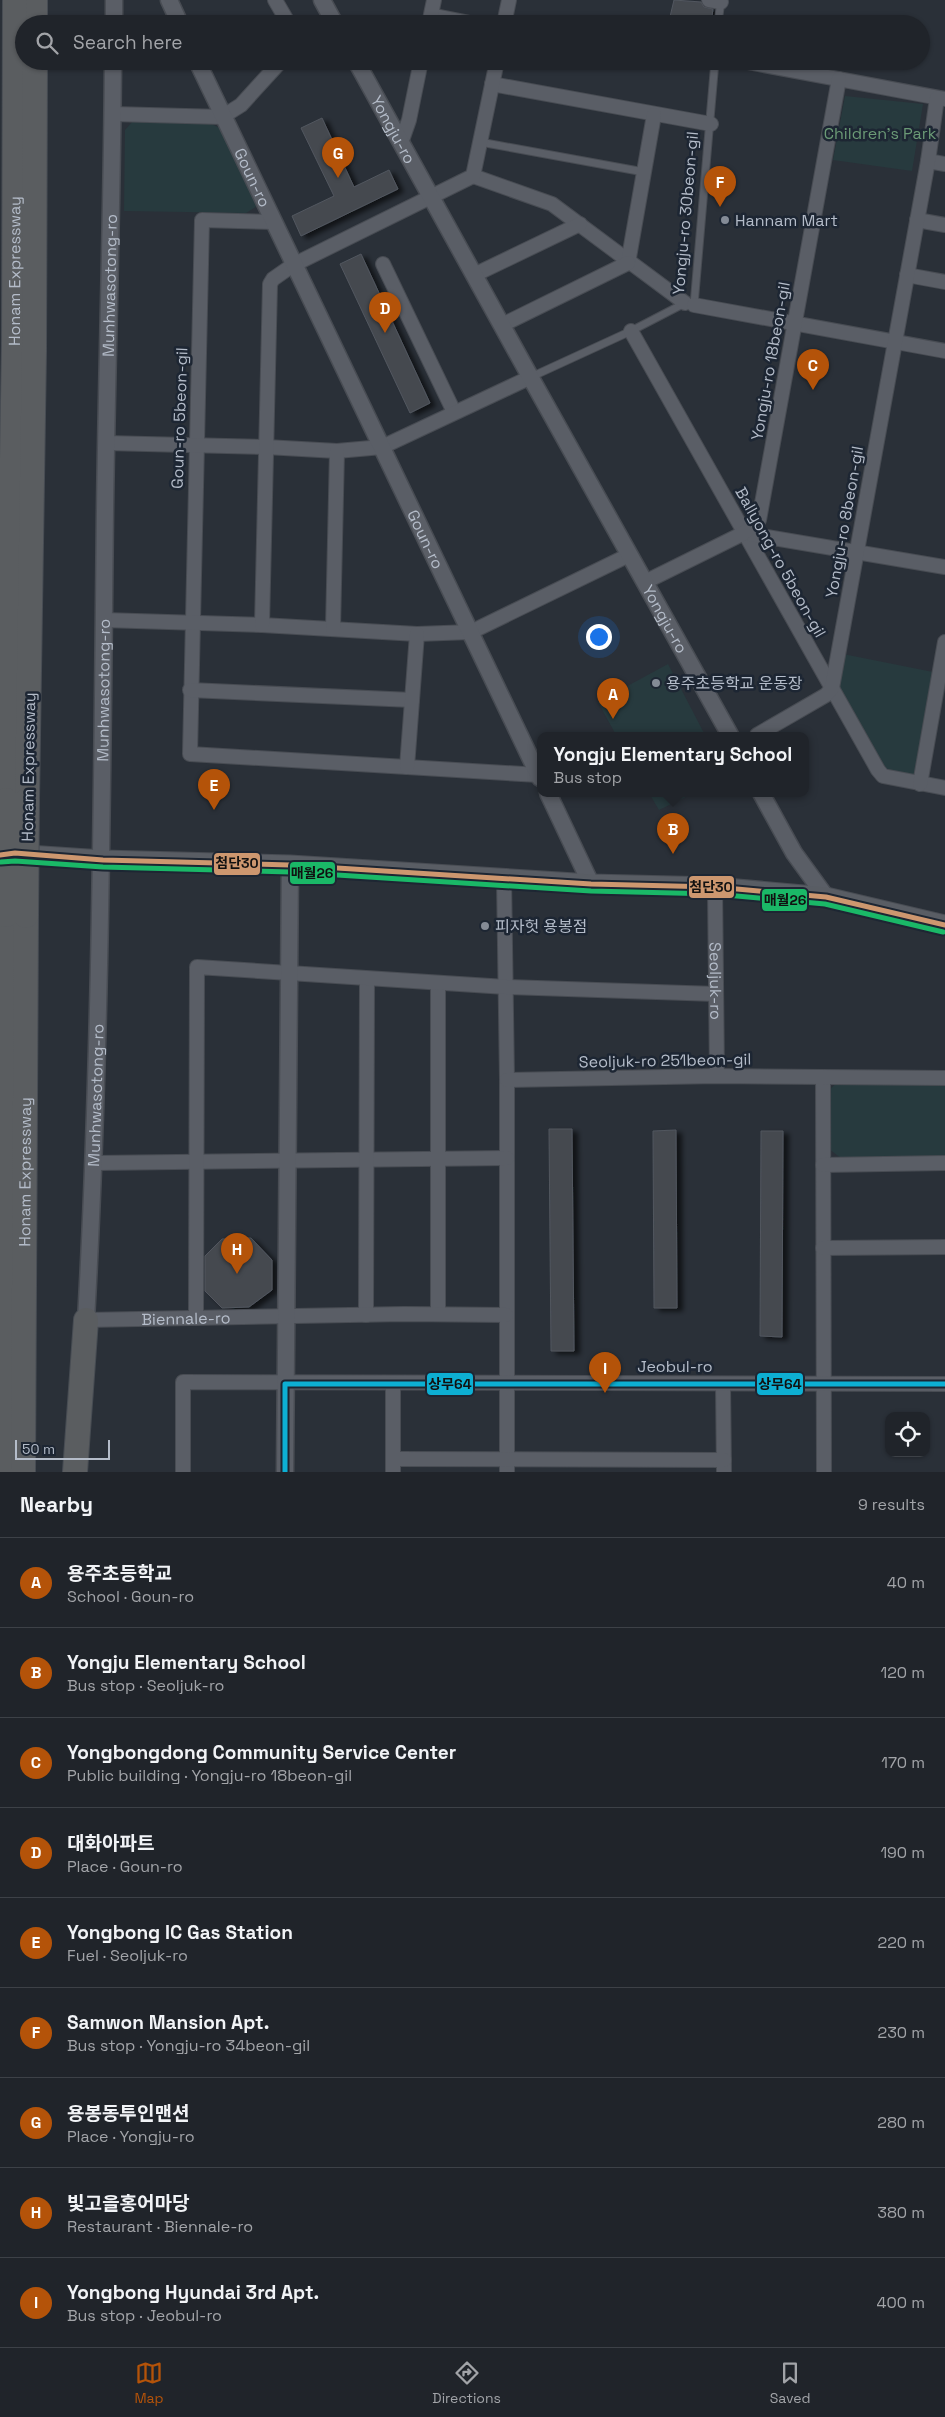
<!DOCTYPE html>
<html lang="en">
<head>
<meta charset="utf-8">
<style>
  :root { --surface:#20242a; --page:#2d3036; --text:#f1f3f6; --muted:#a2a4a8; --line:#3d4147; --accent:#b45309 }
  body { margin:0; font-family:"Space Grotesk","Noto Sans KR",sans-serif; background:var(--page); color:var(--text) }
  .controls { position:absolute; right:15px; bottom:15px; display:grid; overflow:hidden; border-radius:10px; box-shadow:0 1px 4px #0004 }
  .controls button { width:45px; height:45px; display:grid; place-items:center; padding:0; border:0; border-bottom:1px solid var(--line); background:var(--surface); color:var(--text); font:25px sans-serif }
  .scale { position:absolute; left:15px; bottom:12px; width:95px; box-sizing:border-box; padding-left:5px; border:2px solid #b4bcc9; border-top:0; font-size:14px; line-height:18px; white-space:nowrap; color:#b4bcc9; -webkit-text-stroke:4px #1d2633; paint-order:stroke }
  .you { position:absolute; left:598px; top:636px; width:18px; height:18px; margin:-12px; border:4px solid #fff; border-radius:50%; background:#1a73e8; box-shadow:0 0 0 8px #1a73e833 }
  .badge { display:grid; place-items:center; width:32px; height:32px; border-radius:50%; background:var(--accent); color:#fff; font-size:16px; font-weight:700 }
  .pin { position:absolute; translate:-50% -41px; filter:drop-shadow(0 1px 2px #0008) }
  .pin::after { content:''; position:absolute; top:26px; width:18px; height:15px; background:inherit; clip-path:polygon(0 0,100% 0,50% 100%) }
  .popup { position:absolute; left:537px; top:732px; width:272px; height:65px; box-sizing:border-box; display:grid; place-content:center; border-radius:10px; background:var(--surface); filter:drop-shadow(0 1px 4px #0005); font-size:16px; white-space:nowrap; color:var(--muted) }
  .popup b { font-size:19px; color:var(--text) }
  .popup::after { content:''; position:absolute; left:50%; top:100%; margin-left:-10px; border:10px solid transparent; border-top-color:var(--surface) }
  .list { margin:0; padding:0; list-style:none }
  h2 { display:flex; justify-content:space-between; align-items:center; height:65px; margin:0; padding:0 20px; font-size:21px }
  h2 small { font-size:16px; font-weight:400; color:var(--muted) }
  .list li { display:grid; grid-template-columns:32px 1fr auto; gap:15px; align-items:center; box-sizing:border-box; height:90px; padding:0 20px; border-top:1px solid var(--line) }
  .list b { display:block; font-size:19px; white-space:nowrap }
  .list p { margin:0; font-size:16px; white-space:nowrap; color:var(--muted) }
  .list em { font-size:16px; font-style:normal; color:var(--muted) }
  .icon { flex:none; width:28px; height:28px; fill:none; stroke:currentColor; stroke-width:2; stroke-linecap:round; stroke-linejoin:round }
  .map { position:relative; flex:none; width:945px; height:1472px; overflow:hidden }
  .search { position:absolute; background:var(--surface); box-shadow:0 1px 4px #0004; left:15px; right:15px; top:15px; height:55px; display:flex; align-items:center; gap:12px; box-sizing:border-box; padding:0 18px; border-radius:28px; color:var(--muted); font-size:19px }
  .sheet { height:875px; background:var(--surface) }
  nav { display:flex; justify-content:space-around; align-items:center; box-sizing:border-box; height:70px; border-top:1px solid var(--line); background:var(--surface); font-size:14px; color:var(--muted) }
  nav a { display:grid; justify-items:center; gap:2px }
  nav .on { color:var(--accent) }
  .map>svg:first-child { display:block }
  .green { fill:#273a3e }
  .building { fill:#444950; stroke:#52575f; filter:url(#shadow) }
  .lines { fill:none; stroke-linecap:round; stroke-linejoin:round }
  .service-casing { stroke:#484c53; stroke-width:9 }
  .minor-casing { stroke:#484c53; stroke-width:16 }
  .tertiary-casing { stroke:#484c53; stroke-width:19 }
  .secondary-casing { stroke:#484c53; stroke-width:21 }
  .motorway-casing { stroke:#474c53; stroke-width:26 }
  .service { stroke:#5a5e66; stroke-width:7 }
  .minor { stroke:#5a5e66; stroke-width:14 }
  .tertiary { stroke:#5a5e66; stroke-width:16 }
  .secondary { stroke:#595d64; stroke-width:19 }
  .motorway { stroke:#5a5d60; stroke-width:24 }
  .motorway-bridge-casing { stroke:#474c53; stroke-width:26; stroke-linecap:butt }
  .motorway-bridge { stroke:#5a5d60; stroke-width:24 }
  .bus-1-casing { stroke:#1d2633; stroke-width:9 }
  .bus-2-casing { stroke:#1d2633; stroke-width:9 }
  .bus-3-casing { stroke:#1d2633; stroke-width:9 }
  .bus-1 { stroke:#cd976f; stroke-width:5 }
  .bus-2 { stroke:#1ab867; stroke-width:5 }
  .bus-3 { stroke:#0dafd3; stroke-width:5 }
  .poi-dot { fill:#848b96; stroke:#1d2633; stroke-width:2 }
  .labels { text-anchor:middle; stroke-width:5; stroke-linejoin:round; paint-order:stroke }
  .street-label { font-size:16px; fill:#b4bcc9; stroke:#1d2633 }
  .park-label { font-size:16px; fill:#6b9a76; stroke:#1d2633 }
  .poi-label { font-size:16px; fill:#b4bcc9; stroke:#1d2633; text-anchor:start }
  .line-badge { stroke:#1d2633; stroke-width:2 }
  .pale-badge-label { font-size:14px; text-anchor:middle; font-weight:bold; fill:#111 }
</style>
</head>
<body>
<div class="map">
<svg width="945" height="1472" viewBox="0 0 945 1472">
  <defs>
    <filter id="shadow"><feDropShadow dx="5.5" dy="3" stdDeviation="2.5" flood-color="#0009"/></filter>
  </defs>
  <rect width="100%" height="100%" fill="#2a3038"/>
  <path class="green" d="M845,96L923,104L912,171L833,160Z
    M133,121L207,122L222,129L257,206L246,213L124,211L125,130Z
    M843,654L938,673L917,778L895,773L886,768L836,686Z
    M668,664L705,735H616L598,702Z
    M649,793H694L659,810Z
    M945,1081V1158L842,1159L828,1148V1091L838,1082Z"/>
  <path class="building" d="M674,0L701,2L704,7L713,9L711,24L669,21Z
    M322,118L354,187L389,170L398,189L301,236L292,216L334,196L301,128Z
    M361,254L430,403L410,413L340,264Z
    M549,1129H572L574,1351H551Z
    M676,1130L677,1308H654L653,1131Z
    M761,1131H783L782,1337L760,1336Z
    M251,1238L272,1260V1290L249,1307L222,1308L205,1291V1256L222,1239Z"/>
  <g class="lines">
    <g class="service-casing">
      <path id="service" d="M432,12L492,24
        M718,24L721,0
        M480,142L644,172
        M531,377L631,331L685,303L694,305L715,61"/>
    </g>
    <g class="minor-casing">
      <g id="minor">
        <path d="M275,0L289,24"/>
        <path d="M709,0L721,2"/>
        <path d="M429,24L434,0"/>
        <path d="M504,24L509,0"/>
        <path d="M742,61L945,99"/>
        <path d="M492,84L711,124"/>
        <path d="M113,114L222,117L241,105L281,61"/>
        <path d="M401,143L409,120L421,61"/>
        <path d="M928,161L945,164"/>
        <path d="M473,176L552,204L685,303"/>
        <path d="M917,220L945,225"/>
        <path d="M274,222L202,220L190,754L539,775"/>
        <path d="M628,263L654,115"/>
        <path d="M383,264L454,412"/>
        <path d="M474,275L580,224"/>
        <path d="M907,275L945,282"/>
        <path d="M694,305L945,351"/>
        <path d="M502,325L628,263"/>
        <path d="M631,331L878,770L883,776L945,788"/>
        <path d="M106,443L266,447L337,451L382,447L531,377"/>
        <path d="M744,533L945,567"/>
        <path d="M645,582L744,533L759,520L839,79"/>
        <path d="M104,620L262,625L417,634L471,632L629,555"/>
        <path d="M262,625L270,284L273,279L293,265L473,176L497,61"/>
        <path d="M333,629L337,451"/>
        <path d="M190,690L412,700"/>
        <path d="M757,735L826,695L832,688L928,161L937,98"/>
        <path d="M407,767L417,634"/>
        <path d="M920,784L945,642"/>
        <path d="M504,878L507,1080V1472"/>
        <path id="s1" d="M715,887L717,1076"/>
        <path d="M823,1077L824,1472"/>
        <path d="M507,1080L717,1076L945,1078"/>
        <path d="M95,1163L507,1158"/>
        <path d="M823,1165L945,1163"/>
        <path d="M823,1248L945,1247"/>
        <path d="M438,1314V983"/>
        <path d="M366,1315L367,979"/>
        <path d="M196,1318L197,967L506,987L716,994"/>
        <path id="s2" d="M86,1320L404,1314L506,1315"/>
        <path d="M723,1384L724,1472"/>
        <path d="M393,1459L724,1460"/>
        <path d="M183,1472V1382L945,1384"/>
        <path d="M393,1472V1384"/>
      </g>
    </g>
    <g class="tertiary-casing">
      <g id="tertiary">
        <path d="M169,0L180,24"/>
        <path d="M322,0L335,24"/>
        <path d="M114,24V0"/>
        <path id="s3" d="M197,61L540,778"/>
        <path id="s4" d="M356,61C479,287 605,510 730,735"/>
        <path d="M548,793L591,884"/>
        <path d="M761,793L794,853L826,897"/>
        <path id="s5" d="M86,1320C101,1050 102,780 105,510C107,361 112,211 113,61"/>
        <path d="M285,1472L290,865"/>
      </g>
    </g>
    <g class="secondary-casing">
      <path id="secondary" d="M13,854L103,860L290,865L591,884L715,887L826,897L945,925"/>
    </g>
    <g class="motorway-casing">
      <g id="motorway">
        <path d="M35,24V0"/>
        <path id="s6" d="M6,800L14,344L15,0"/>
        <path d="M27,800L34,351L35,61"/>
        <path d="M4,1472L6,915"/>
        <path id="s7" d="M23,1472L26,916"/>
        <path d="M75,1472L86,1320"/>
      </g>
    </g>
    <use href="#service" class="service"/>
    <use href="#minor" class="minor"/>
    <use href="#tertiary" class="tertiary"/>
    <use href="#secondary" class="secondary"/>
    <use href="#motorway" class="motorway"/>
    <g class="motorway-bridge-casing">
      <path id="motorway-bridge" d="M6,915V800
        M26,916L27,800"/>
    </g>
    <use href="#motorway-bridge" class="motorway-bridge"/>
    <g class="bus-1-casing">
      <path id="bus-1" d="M0,855L15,853L103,860L290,865L591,884L715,887L826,897L945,925"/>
    </g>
    <g class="bus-2-casing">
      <path id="bus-2" d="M1,862L15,861L103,867L290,872L591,891L715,894L825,904L943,932"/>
    </g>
    <g class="bus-3-casing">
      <path id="bus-3" d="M285,1384H945
        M285,1384V1472"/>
    </g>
    <use href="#bus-1" class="bus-1"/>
    <use href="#bus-2" class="bus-2"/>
    <use href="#bus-3" class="bus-3"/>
  </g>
  <g class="poi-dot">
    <circle cx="725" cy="220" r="5"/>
    <circle cx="656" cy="683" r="5"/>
    <circle cx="485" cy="926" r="5"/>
  </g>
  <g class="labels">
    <g class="street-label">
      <text dy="6" stroke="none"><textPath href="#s4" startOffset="78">Yongju-ro</textPath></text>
      <text dy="6" stroke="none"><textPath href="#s3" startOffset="129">Goun-ro</textPath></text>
      <text transform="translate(685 213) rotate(-85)" y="6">Yongju-ro 30beon-gil</text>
      <text dy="6" stroke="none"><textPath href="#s6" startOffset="529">Honam Expressway</textPath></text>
      <text dy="6" stroke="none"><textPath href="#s5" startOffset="1035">Munhwasotong-ro</textPath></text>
      <text transform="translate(770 361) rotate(-80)" y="6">Yongju-ro 18beon-gil</text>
      <text transform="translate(179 418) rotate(-88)" y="6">Goun-ro 5beon-gil</text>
      <text transform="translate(844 522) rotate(-80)" y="6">Yongju-ro 8beon-gil</text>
      <text dy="6" stroke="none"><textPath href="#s3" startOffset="530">Goun-ro</textPath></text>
      <text transform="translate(781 562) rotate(61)" y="6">Ballyong-ro 5beon-gil</text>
      <text dy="6" stroke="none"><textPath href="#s4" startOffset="638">Yongju-ro</textPath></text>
      <text dy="6" stroke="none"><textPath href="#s5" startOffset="630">Munhwasotong-ro</textPath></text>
      <text transform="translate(28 767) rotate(-89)" y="6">Honam Expressway</text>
      <text dy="6" stroke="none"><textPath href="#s1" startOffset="94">Seoljuk-ro</textPath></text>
      <text transform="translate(665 1060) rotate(-1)" y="6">Seoljuk-ro 251beon-gil</text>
      <text dy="6" stroke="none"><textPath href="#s5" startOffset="225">Munhwasotong-ro</textPath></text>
      <text dy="6" stroke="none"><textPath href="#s7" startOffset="300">Honam Expressway</textPath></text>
      <text dy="6" stroke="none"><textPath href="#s2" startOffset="100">Biennale-ro</textPath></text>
      <text x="675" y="1372">Jeobul-ro</text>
    </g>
    <g class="park-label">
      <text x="880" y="139">Children's Park</text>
    </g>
    <g class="poi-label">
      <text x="735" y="226">Hannam Mart</text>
      <text x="666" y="689">용주초등학교 운동장</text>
      <text x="495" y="932">피자헛 용봉점</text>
    </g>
  </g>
  <g class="line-badge">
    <rect x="213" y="852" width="48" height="24" rx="5" fill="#cd976f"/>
    <rect x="289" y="861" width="47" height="24" rx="5" fill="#1ab867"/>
    <rect x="688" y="875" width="47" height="24" rx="5" fill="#cd976f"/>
    <rect x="761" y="888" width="47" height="24" rx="5" fill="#1ab867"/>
    <rect x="426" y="1372" width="48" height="24" rx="5" fill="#0dafd3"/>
    <rect x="756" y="1372" width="48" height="24" rx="5" fill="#0dafd3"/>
  </g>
  <g class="pale-badge-label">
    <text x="237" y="868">첨단30</text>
    <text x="312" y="878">매월26</text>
    <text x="711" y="892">첨단30</text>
    <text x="785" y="905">매월26</text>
    <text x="450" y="1389">상무64</text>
    <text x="780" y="1389">상무64</text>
  </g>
</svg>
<div class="controls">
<button><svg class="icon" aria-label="locate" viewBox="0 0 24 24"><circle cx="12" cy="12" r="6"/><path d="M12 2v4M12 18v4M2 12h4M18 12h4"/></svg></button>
</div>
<div class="scale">50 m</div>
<div class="you"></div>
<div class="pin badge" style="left:613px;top:719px">A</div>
<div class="pin badge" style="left:673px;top:854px">B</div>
<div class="popup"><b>Yongju Elementary School</b>Bus stop</div>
<div class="pin badge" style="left:813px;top:390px">C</div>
<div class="pin badge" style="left:385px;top:333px">D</div>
<div class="pin badge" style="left:214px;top:810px">E</div>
<div class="pin badge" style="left:720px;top:207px">F</div>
<div class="pin badge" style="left:338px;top:178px">G</div>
<div class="pin badge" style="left:237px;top:1274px">H</div>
<div class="pin badge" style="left:605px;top:1393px">I</div>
<div class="search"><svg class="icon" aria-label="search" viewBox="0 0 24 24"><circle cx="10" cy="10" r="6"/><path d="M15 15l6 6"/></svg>Search here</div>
</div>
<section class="sheet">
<h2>Nearby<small>9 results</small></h2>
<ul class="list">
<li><span class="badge">A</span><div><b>용주초등학교</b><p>School · Goun-ro</p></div><em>40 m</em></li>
<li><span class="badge">B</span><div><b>Yongju Elementary School</b><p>Bus stop · Seoljuk-ro</p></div><em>120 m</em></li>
<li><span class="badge">C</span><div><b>Yongbongdong Community Service Center</b><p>Public building · Yongju-ro 18beon-gil</p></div><em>170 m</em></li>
<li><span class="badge">D</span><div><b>대화아파트</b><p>Place · Goun-ro</p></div><em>190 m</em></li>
<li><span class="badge">E</span><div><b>Yongbong IC Gas Station</b><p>Fuel · Seoljuk-ro</p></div><em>220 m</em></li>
<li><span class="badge">F</span><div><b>Samwon Mansion Apt.</b><p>Bus stop · Yongju-ro 34beon-gil</p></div><em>230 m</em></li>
<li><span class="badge">G</span><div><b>용봉동투인맨션</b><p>Place · Yongju-ro</p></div><em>280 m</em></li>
<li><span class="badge">H</span><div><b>빛고을홍어마당</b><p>Restaurant · Biennale-ro</p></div><em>380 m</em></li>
<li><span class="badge">I</span><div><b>Yongbong Hyundai 3rd Apt.</b><p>Bus stop · Jeobul-ro</p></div><em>400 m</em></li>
</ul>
</section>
<nav>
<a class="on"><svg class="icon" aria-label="map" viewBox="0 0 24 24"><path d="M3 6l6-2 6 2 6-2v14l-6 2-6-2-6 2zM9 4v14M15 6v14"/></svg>Map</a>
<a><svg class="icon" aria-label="directions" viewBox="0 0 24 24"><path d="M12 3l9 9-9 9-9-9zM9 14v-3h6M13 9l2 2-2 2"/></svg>Directions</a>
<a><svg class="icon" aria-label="saved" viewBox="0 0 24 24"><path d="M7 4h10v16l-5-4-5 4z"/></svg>Saved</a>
</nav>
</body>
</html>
